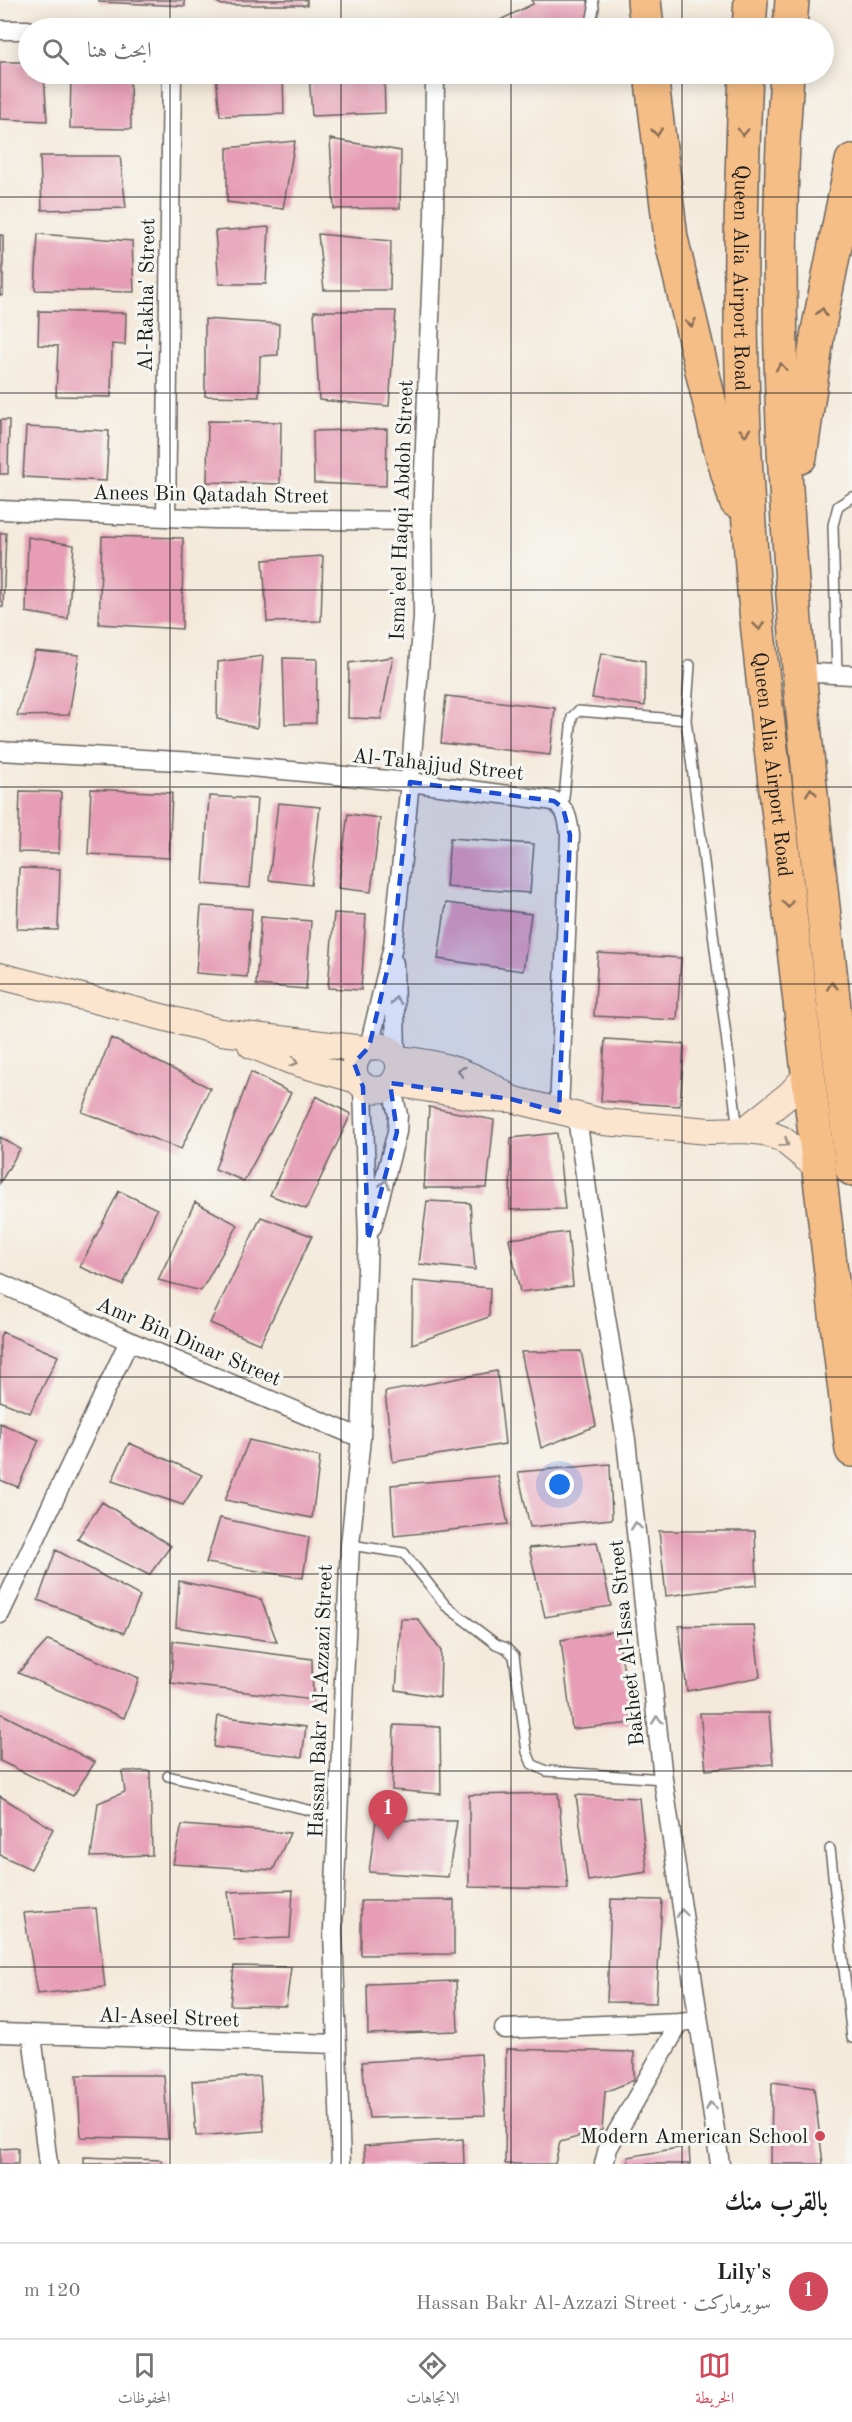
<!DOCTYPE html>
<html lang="ar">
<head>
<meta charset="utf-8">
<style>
  :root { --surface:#fff; --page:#f2f2f2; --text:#222; --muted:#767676; --line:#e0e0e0; --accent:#d1495b }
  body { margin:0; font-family:"Old Standard TT",Amiri,serif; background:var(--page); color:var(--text); direction:rtl }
  .you { position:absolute; left:560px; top:1485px; width:21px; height:21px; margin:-15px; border:4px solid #fff; border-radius:50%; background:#1a73e8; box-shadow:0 0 0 9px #1a73e833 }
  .badge { display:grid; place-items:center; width:39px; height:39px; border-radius:50%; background:var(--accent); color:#fff; font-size:20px; font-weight:700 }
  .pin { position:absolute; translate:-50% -50px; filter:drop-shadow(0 2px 3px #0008) }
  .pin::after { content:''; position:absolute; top:32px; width:21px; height:18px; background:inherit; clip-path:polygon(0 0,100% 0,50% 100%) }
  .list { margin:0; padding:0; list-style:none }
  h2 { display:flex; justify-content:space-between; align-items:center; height:78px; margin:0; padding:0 24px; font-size:26px }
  h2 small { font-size:20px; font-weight:400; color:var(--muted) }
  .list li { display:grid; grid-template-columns:39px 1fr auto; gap:18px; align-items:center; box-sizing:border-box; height:96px; padding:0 24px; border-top:2px solid var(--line) }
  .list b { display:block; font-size:22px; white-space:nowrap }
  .list p { margin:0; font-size:20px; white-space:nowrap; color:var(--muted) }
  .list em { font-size:20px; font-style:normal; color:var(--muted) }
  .icon { flex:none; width:33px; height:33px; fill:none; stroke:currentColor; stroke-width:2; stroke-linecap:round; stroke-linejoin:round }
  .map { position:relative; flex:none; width:852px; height:2164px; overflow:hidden; direction:ltr }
  .search { position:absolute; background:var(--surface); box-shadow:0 3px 15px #0003; left:18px; right:18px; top:18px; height:66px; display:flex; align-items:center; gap:15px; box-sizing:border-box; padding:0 21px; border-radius:33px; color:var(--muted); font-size:22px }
  .sheet { height:174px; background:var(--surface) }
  nav { display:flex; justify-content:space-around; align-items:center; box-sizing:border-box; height:84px; border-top:2px solid var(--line); background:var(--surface); font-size:16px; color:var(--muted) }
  nav a { display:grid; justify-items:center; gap:3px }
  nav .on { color:var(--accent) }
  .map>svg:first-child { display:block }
  .building { fill:#e69db5 }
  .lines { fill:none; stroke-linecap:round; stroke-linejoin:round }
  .lane-casing { stroke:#68645f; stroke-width:12 }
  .street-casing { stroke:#68645f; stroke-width:21 }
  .secondary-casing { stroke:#68645f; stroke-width:28 }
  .highway-casing { stroke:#68645f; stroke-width:36 }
  .lane { stroke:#fff; stroke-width:9 }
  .street { stroke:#fff; stroke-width:18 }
  .secondary { stroke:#fbe5cf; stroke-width:26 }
  .highway { stroke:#f6be87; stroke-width:33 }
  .oneway { stroke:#896d52 }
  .oneway2 { stroke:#999 }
  .oneway3 { stroke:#978b7e }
  .marked { fill:#1d4ed8; fill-opacity:0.2; stroke:#1d4ed8; stroke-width:4.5; stroke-dasharray:12 8; stroke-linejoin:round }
  .grid { fill:none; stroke:#1c1c1c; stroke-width:1.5; stroke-opacity:0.55 }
  .poi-dot { fill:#d1495b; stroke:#f6f6f2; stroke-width:2 }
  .labels { text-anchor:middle; stroke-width:6; stroke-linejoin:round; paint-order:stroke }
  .street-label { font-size:21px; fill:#1c1c1c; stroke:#f6f6f2 }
  .poi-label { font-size:21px; fill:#1c1c1c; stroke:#f6f6f2; text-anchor:end }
</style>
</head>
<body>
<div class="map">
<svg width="852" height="2164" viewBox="0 0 852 2164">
  <rect width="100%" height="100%" fill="#f6f6f2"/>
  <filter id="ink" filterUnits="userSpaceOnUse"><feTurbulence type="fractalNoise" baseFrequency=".0167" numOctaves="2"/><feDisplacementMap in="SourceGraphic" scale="12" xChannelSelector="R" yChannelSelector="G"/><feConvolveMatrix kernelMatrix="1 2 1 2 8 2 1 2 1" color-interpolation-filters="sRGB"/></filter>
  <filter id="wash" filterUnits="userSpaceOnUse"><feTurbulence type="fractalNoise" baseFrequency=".008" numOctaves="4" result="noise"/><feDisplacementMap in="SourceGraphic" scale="24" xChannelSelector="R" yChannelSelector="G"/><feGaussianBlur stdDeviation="1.35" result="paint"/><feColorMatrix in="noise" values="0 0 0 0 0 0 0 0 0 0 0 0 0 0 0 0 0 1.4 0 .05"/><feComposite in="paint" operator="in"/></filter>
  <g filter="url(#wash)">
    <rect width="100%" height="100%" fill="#f4eadb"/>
    <g id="blocks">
      <path class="building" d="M99,0H184L185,6L99,2Z
        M212,0H307V5H222Z
        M532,0H590L592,9L586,28H500V20L533,4Z
        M0,62H28V74H44L47,121L0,119Z
        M71,74H130L131,129L70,128Z
        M216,74H283L284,114L220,116Z
        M309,74H384L385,113L312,116Z
        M330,139L401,151L400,208L334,209Z
        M295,141L283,209L227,202V148Z
        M40,156H120L126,208L42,210Z
        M269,227L266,284H219L215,231Z
        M38,234L132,241L134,292L35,290Z
        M318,234L391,241L390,290H324Z
        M0,235H3V295H0Z
        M39,311L126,313L125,345L112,344L111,397L56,396L58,346L38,345Z
        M314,311H396L389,406L319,400Z
        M205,319L279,324L278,355L260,356L259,397L205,396Z
        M0,420H9L8,474H0Z
        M208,421L281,422L280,484L207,482Z
        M26,427L109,431L106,481L23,477Z
        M387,429L386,486L314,483L313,431Z
        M0,533H6L3,607L0,606Z
        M102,536L183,538L182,629L99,624Z
        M28,537L74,545L68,619L26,612Z
        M323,556L321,621L267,622L263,560Z
        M35,651L79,655L69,715L17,716Z
        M601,653L645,661V706L592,698Z
        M263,656L257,728L217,719L218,662Z
        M393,657L381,719L348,718L349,663Z
        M283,658L317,659L316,723L285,724Z
        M446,696L555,708L550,755L441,743Z
        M91,789L172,793L169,858L88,854Z
        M20,791L61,792L59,853L18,852Z
        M209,796L257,799L250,888L203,884Z
        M278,803L320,807L311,885L269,880Z
        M348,814L380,818L371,892L338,888Z
        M450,838L534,844L530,893L446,887Z
        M19,868L60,869L58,930L17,929Z
        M446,903L531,914L523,971L438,959Z
        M201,906L252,909L247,977L196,973Z
        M334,913L366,915L361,990L328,988Z
        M261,917L311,921L306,989L256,985Z
        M598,953L681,958L677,1020L594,1016Z
        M111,1038L210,1088L181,1149L82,1112Z
        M605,1039L684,1044L680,1106L601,1101Z
        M251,1072L291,1093L244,1181L215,1169Z
        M316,1096L351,1114L306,1209L270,1195Z
        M429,1107L494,1120L487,1188H424Z
        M557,1133L565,1209L510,1210L511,1138Z
        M0,1137L20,1149L0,1183Z
        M119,1191L157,1209L123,1285L80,1267Z
        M427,1201L470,1203L475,1270L419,1264Z
        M195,1202L238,1225L201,1291L158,1280Z
        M261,1217L312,1236L260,1344L210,1323Z
        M568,1232L573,1286L520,1292L509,1239Z
        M413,1281L490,1288L489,1317L412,1344Z
        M2,1332L58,1356L30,1413L0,1401V1337Z
        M581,1351L596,1426L541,1448L521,1352Z
        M497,1371L505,1444L393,1462L385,1392Z
        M0,1423L39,1440L18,1487L0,1480Z
        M249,1440L320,1457L312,1518L225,1500Z
        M129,1443L202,1475L183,1505L112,1481Z
        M610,1464L612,1519L530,1527L518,1472Z
        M498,1476L508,1524L394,1536L391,1485Z
        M102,1502L171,1546L149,1575L77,1539Z
        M220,1518L309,1537L303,1578L206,1563Z
        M659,1531H755L757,1585L666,1596Z
        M597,1542L611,1606L545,1617L529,1548Z
        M56,1550L140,1596L124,1633L38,1600Z
        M179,1581L261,1599L277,1642L176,1627Z
        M401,1619H418L441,1651L440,1697L396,1690Z
        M754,1625L760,1677L687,1691L679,1626Z
        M617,1631L633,1723L572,1729L561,1640Z
        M48,1640L139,1678L124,1718L18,1673Z
        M173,1641L312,1659L313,1700L171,1683Z
        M0,1713L95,1762L73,1796L0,1761Z
        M700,1713H769L773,1764L706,1770Z
        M218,1716L306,1727L302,1757L214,1747Z
        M394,1725L440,1727L441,1794L392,1790Z
        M122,1771H150L152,1855L91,1857L98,1803L125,1792Z
        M558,1793L568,1889L469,1887V1795Z
        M576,1795L639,1798L647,1872L588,1881Z
        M0,1796L53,1829L31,1869L0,1855Z
        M376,1820L457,1821L448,1877L369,1872Z
        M182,1825L290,1833L273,1870L173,1864Z
        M293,1890L290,1938L234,1940L228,1892Z
        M611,1899L662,1900L656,2003L607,2002Z
        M454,1900V1954L361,1955V1901Z
        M96,1908L105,1987L37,1994L24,1913Z
        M234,1966L291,1967L286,2006L230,2005Z
        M456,1981L458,2031L368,2034L367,1984Z
        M506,2049L634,2052V2080L605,2092L602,2130L560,2142L555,2164H505Z
        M481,2054L485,2115L369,2118L362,2062Z
        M77,2075H164L168,2139L81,2137Z
        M260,2076L264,2131L196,2136L192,2081Z
        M772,2082L814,2088L823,2164H771Z
        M463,2139L464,2164H365L364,2146Z
        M689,2146L690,2164H629L628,2157Z
        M18,2148V2164H0V2149Z
        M84,2157L161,2160L162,2164H84Z"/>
    </g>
  </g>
  <g filter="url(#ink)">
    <use href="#blocks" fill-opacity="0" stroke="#68645f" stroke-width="1.5"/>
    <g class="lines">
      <g class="lane-casing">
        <path id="lane" d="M590,28L594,8L593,0
          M690,665L686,720L738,1130
          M837,673L833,525L838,506L852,497
          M563,807L572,717L578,711L686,720
          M350,1545L404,1553L446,1606L496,1644L506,1648L514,1656L527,1752L532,1764L546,1771L663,1779
          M168,1776L338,1817
          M830,1849L852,2038"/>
      </g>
      <g class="street-casing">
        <path id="street" d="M0,30H28
          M0,510L214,519L422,521
          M166,517L172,74
          M798,672L852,675
          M0,751L196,762L410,782L554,801C567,810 568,819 570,835L559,1112
          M394,963L396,1055
          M369,1047L393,946L410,782L423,617L422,521L434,216L435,74
          M577,1117L598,1269L626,1440L663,1779L720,2164
          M372,1227L397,1132L398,1115L391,1085
          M0,1283L129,1341L361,1438
          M0,1614L129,1341
          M504,2029L680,2022
          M0,2033L336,2044
          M32,2035L48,2164
          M341,2164L333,1930L350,1545L361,1438L368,1240L363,1087
          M604,2164L608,2148L680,2022L697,2020"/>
      </g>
      <g class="secondary-casing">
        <path id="secondary" d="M0,976L221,1032L364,1049C394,1037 412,1067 388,1088C359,1097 342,1069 364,1049
          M251,1045L291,1061L357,1080
          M398,1059C441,1063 476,1073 511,1099
          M394,1083L484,1098L511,1099L603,1122L709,1131L745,1130L764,1132L782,1139L819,1169
          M745,1130L790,1094L807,1075"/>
      </g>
      <g class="highway-casing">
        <g id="highway">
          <path d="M644,0L647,28"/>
          <path d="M749,28L751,0"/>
          <path d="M790,28L792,0"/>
          <path d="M651,74L671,238L720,447L736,501"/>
          <path id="s1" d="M746,74C738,233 739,393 751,553C758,649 771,746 782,843C804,1045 828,1248 852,1450"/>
          <path d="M787,74C761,440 813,806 852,1169"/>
          <path d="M800,457L818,331L852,161"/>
        </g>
      </g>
      <use href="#lane" class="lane"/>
      <use href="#street" class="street"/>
      <use href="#secondary" class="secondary"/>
      <use href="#highway" class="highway"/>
    </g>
    <defs><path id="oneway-chevron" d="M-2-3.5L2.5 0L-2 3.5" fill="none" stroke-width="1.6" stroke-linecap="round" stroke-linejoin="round" transform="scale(1.5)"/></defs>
    <g class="oneway">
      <use href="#oneway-chevron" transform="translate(657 132) rotate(84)"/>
      <use href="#oneway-chevron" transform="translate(743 132) rotate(93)"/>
      <use href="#oneway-chevron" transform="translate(822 312) rotate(-79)"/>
      <use href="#oneway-chevron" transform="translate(691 323) rotate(77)"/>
      <use href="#oneway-chevron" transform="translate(781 367) rotate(-93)"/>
      <use href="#oneway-chevron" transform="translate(745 432) rotate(87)"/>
      <use href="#oneway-chevron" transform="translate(759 626) rotate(84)"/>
      <use href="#oneway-chevron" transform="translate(811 792) rotate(-96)"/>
      <use href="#oneway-chevron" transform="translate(788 904) rotate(84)"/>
      <use href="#oneway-chevron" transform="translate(832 986) rotate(-96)"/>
    </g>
    <g class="oneway2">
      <use href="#oneway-chevron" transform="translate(396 1001) rotate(-91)"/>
      <use href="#oneway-chevron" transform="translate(385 1184) rotate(-75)"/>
      <use href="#oneway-chevron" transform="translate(636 1526) rotate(-96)"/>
      <use href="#oneway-chevron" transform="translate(657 1720) rotate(-96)"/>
      <use href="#oneway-chevron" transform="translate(682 1913) rotate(-98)"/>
      <use href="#oneway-chevron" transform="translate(711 2106) rotate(-99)"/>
    </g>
    <g class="oneway3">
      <use href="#oneway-chevron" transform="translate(294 1062) rotate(18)"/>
      <use href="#oneway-chevron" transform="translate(461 1071) rotate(-162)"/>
      <use href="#oneway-chevron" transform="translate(785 1143) rotate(34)"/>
    </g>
  </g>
  <path class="marked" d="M410,782L554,801L563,808L570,835L559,1112L511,1099L390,1083L397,1132L368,1240L363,1087L354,1063L369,1047L393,946Z"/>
  <path class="grid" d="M170,0V28M341,0V28M511,0V28M682,0V28M170,74V2164M341,74V2164M511,74V2164M682,74V2164M0,197H852M0,393H852M0,590H852M0,787H852M0,984H852M0,1180H852M0,1377H852M0,1574H852M0,1771H852M0,1967H852"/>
  <circle class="poi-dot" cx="820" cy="2136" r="6"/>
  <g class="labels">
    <g class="street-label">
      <text dy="7" stroke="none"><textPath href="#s1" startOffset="204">Queen Alia Airport Road</textPath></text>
      <text transform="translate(146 295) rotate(-89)" y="7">Al-Rakha' Street</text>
      <text transform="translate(211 494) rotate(1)" y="7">Anees Bin Qatadah Street</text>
      <text transform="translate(401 510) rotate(-88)" y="7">Isma'eel Haqqi Abdoh Street</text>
      <text dy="7" stroke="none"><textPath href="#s1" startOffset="692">Queen Alia Airport Road</textPath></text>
      <text transform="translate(438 764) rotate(6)" y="7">Al-Tahajjud Street</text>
      <text transform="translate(189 1341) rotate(23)" y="7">Amr Bin Dinar Street</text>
      <text transform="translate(626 1643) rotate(-96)" y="7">Bakheet Al-Issa Street</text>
      <text transform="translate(320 1701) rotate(-88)" y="7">Hassan Bakr Al-Azzazi Street</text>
      <text transform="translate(169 2017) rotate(2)" y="7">Al-Aseel Street</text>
    </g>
    <g class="poi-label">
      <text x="808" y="2143">Modern American School</text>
    </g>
  </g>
</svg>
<div class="you"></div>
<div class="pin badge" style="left:388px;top:1840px">1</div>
<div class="search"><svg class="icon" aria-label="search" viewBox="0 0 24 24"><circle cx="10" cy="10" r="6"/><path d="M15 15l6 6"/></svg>ابحث هنا</div>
</div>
<section class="sheet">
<h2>بالقرب منك<small></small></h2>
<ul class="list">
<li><span class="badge">1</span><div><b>Lily's</b><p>سوبرماركت · Hassan Bakr Al-Azzazi Street</p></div><em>120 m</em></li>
</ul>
</section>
<nav>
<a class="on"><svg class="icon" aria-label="map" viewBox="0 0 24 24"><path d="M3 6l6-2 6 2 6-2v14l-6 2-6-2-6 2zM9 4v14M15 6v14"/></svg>الخريطة</a>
<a><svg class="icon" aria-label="directions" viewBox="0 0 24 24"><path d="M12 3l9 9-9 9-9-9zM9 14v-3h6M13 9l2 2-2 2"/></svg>الاتجاهات</a>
<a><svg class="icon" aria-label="saved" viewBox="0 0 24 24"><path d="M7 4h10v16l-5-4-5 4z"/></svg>المحفوظات</a>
</nav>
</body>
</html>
